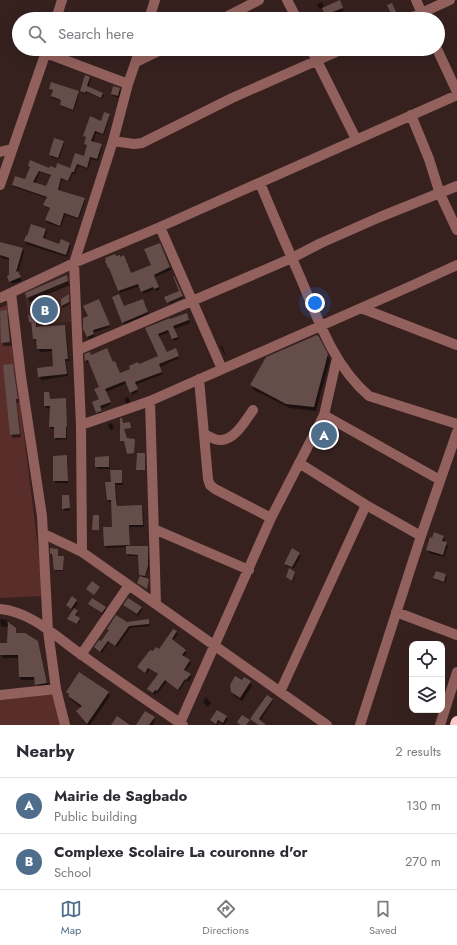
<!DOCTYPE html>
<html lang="en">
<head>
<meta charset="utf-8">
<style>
  :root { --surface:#fff; --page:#f2f2f3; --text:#2b2b33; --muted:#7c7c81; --line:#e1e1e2; --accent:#4e6e8b }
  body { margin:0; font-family:Jost,sans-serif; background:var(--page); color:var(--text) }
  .controls { position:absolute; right:12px; bottom:12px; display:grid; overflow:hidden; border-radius:8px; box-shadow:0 4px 16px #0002 }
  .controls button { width:36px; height:36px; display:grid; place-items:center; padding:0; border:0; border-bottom:1px solid var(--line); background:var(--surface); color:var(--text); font:20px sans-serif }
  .you { position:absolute; left:315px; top:303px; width:14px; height:14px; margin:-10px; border:3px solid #fff; border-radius:50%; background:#1a73e8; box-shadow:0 0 0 6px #1a73e833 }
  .badge { display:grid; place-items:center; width:26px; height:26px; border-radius:50%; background:var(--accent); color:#fff; font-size:13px; font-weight:700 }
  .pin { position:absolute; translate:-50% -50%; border:2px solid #fff; box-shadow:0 1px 4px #0006 }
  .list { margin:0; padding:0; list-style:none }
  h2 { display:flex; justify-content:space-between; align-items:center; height:52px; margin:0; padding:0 16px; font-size:17px }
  h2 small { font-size:13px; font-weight:400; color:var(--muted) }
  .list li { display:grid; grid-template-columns:26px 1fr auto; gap:12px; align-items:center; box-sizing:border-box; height:56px; padding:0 16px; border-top:1px solid var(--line) }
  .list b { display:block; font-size:15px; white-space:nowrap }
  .list p { margin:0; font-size:13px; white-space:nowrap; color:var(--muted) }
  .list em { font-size:13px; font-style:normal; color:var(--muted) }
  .icon { flex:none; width:22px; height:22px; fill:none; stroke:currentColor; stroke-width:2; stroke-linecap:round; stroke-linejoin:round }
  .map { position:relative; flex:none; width:457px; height:725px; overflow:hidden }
  .search { position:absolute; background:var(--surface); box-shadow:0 4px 16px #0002; left:12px; right:12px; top:12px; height:44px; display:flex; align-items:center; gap:10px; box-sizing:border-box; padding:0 14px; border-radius:22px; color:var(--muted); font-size:15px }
  .sheet { height:164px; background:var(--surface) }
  nav { display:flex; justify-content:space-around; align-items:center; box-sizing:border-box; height:56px; border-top:1px solid var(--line); background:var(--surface); font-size:11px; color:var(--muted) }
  nav a { display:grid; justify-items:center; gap:2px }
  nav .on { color:var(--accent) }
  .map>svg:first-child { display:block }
  .built { fill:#442825 }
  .green { fill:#592d2a }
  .shadow { fill:#0007; fill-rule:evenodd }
  .building { fill:#654d4a; fill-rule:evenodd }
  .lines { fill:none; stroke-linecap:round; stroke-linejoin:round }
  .minor { stroke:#93615d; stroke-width:10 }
  .highway { stroke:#fcc9c4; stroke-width:12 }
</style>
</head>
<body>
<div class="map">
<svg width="457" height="725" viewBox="0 0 457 725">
  <rect width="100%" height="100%" fill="#36211f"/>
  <path class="built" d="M67,274L69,277L71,322L29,324L24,292Z"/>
  <path class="green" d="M9,304L22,419L44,596L0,598V308Z
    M53,691L62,725H0V699Z"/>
  <path class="shadow" d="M322,2L324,8L339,2L344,11L327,17L323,8L319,9L317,4Z
    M388,5L393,6L398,17L394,18Z
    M90,78L91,79L88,88L103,94L104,96L102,99L87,92L86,94L82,93L81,91Z
    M50,89L78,92L79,94L74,111L62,107L61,105L62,101L53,98L52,96L53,92Z
    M119,89L121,91L119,98L113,96L112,94Z
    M109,115L110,117L104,135L96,133L93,143L101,145L102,147L98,161L91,159L88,169L78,166L75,174L73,173L69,182L62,179L59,191L84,198L85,201L79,219L65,215L61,227L47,223L46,220L50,209L46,207L45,205L47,198L14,187L13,185L26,180L30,169L29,166L50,169H71L84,158L88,146L85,144L87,138L84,136L102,122ZM40,172L51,176L46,188L35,184Z
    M63,142L64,144L59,159L51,157L50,155Z
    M46,229L47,232L44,240L60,245L69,243L71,246L67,257L26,244L25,241Z
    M0,243L23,249L24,252L18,273L22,281L12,284L10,281V260L2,258L0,255Z
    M161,246L171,270L155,277L160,289L156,291L155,289L143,294L140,286L120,293L119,290L131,274L152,266Z
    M66,276L70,285L30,302L26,294Z
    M178,285L183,298L169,304L168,302L180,291Z
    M70,302V304L63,308L62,306Z
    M100,303L110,327L93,333L95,336L89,339L84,329L89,317Z
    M145,303L149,315L125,325L123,322L124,307Z
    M6,311L8,315L12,346H4L2,343L0,312Z
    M29,316H35L37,319V328L65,326L66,329L69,361H66L68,376L41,380L38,368L54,367L53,351L40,352L38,349V341L36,342L34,339Z
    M188,316L190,323L174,329L179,339L174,341L170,332L159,336L166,353L177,351L179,358L160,367L163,374L135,385L138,392L132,395L127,383L106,392L111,404L101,409L103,413L99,415L97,412L100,399V388L90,362L87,363L86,361L85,355L113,363L120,374L159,357L146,329L170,320Z
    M321,343L330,360L316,411L290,408L254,390L251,385Z
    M220,346H222L223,348L227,358Z
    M12,365L14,369L19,403H17L21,437L13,438L11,435Z
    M45,393H49L50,400L65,399L66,401L67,439L56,440L55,429H51L50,427L51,408H46L45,406Z
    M128,397L131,403L127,405L124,399Z
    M112,423L114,429L110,430L108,424Z
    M66,456L68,458V483H56L54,481V457Z
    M109,457L110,469H98L96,467Z
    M121,471L123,485H116L117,507L141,506L143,508L144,527H130V544L128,541L126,542L129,547H147L148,549L149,568L145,577H141L140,575L139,556H128L127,547L106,548L105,546L113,528L112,502H109L108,500L112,482Z
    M68,496L70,510L65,511L63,508Z
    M443,536L445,540L444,543L448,546L444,557L429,553L427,549Z
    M58,550V557H63L64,559L63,571H56L55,569L51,554Z
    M299,554L301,556L294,568L286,566L285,564Z
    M294,573L295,575L293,582L287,576Z
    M446,575L447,577L445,583L436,580L434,578Z
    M72,598L78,603L74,609L78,613L76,617L80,621L78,625L68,619L73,611L67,605Z
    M89,604L105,608L106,610L103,615Z
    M124,605L141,607L142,610L138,616Z
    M0,619L6,620L7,623L15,629L17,634L37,642L39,645L48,686L38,687L36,680H21L20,677L19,658H3L1,655V644H8V627L1,626Z
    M148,620L150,626L130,628L117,647L109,642L102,653L95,648L102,643L110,631L108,629L126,623Z
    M173,630L178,634L173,641L187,653L183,657L191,663L185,672L192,677L188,682L186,680L179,691L167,681L158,693L157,692L155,695L148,689L158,675L150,669L146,674L138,667L153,653L159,650Z
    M250,682L252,686L242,701L234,696L232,692Z
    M67,692H108L110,696L90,725H88L79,714L82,708L71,700Z
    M206,697L211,703L208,707L203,702Z
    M272,699L273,701L260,721L264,725H257L251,719Z
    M217,711L228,719L224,725L219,722L217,725L211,720Z
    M154,718L155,721L153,724L154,725H137Z"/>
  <path class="building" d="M340,0L343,8L325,15L322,8Z
    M392,3L397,14L392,16L387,5Z
    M85,75L90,77L87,86L103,93L101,98L86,91L85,93L80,91Z
    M51,82L79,91L73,110L60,105L61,100L51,96L53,90L49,89Z
    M113,86L120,88L118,96L111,94Z
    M104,112L110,114L103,134L95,131L91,141L102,144L97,159L90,157L87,168L77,164L74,172H72L68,181L61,178L58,190L85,198L78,218L64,213L60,226L45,220L50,208L43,205L47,197L12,185L15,176L25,179L30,167L28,166L30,160L49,168L50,166L56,168L57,163L70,168L75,153L84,156L87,145L84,144L86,137L83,136L90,116L101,121ZM39,171L51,175L46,186L33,182Z
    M54,138L64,141L58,158L49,155Z
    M31,224L46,229L43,238L59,244L61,239L70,243L66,255L24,241L26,235L27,236Z
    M0,242L23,248L16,272L18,271L21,277L9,282L7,276L9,275V258L0,255Z
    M160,243L170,267L154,275L159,287L154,289L153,287L141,292L138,284L118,291L109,268H108L105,261L106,260L105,258L115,254L116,256L120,255V257L124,255L131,273L151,265L144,249Z
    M67,275L68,281L27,298L25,293Z
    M173,276H174L183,296L167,303L164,297L179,291Z
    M69,294V302L61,306V299Z
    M119,294L124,306L143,299L148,312L122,323L112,297Z
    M99,299L110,325L93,330L94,334L87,337L83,329V318L88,316L83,306Z
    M7,310L10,342L1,343L0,311Z
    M187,313L189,320L173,326L178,337L172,339L168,330L158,334L167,352L176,348L179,356L159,364L162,372L135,382L138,389L130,393L125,381L105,389L111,402L100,406L102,411L96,413L92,402L99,399L94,389L99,387L88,360L85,361L84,354L90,352L91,355L107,348L113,362L115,361L120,373L130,369L129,366L138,362L139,364L158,356L145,328L170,318V319Z
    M28,315H36V327L65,325L68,359H65L67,374L38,377L37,368L53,366L52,349H37L36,339H33L31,322H29Z
    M317,335L319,337L328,354L314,407L286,404L250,385L266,357Z
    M13,364L18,399H16L20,434L10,435L3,365Z
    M44,392H49L50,399L66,398L67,426L66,427V438H54V427H49L50,406H44Z
    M120,418H122L123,423L130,422L131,428L124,429L127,438L135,439L134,453L127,454L124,441H120Z
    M137,453H145V470H136Z
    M67,455L68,481H53V456Z
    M109,456V467H95V457Z
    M110,470H122V483H115L116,500H107L105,482H111Z
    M62,495H69L70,508L62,509Z
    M111,500H116L117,506L142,505L143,525H129L130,545L104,546L103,527H112Z
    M93,515H99V530H92Z
    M434,532L444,536L442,541L447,542L443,555L426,550L430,537L432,538Z
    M126,546H148V566L145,576L139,575L138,555L126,554Z
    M50,548L58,549V556H64L63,570H54L52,554H50Z
    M292,548L300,553L292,567L284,564Z
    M289,568L295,572L292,581L286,577Z
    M436,571L446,574L444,582L433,578Z
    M140,576L149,579L147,589L137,583Z
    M92,581L100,587L94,595L86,589Z
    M72,596L77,600L71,609L66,605Z
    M92,598L106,607L102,613L88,604Z
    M128,598L142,607L137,614L123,605Z
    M74,608L78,611L75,615L80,618L77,624L67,619Z
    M116,615L127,622L149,619V624L129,626L115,646L108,641L100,652L94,647L99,640L101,641L109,630L107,629Z
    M8,622L16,628V633H25L38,641L47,683L35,685L34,677H19L18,655H0V643H7Z
    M173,629L177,631L172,639L186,650L182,655L190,660L184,670L191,674L186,680L185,679L178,690L165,680L157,691L155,690L153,693L147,689L158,674L148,668L145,673L137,667L150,650L153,651L156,647L159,649Z
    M79,672L109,692L87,724L76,711L82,706L68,696L69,694L66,692Z
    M235,676L242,680L244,677L251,681L240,698L231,692L230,685Z
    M267,695L273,699L259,719L266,725H258L250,719Z
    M217,710L227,716L223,723L218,720L216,724L210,720Z
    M145,711L155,717L149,725H136Z
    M242,715L250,720L246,725H240L237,722Z
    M117,716L130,725H111Z"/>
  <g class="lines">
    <path class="minor" d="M287,0L297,19
      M416,0L424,18
      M56,19L62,0
      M149,19L155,0
      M222,19L259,0
      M408,19L450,0
      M311,49L356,139
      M437,49L457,92
      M46,53L128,84
      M136,62L163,49
      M411,115L429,159L440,194L457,230
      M113,141L134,144L142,143L232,98L343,49
      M0,152L12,149
      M260,183C273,215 287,247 301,279C318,320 334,366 369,396L457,424
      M0,185L47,49
      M160,227L222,369
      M11,293L21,377L42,516L48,631L56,689L65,725
      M0,298L74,263L160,227L457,95
      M361,308L457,345
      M78,350L292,258L321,243L380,217L457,186
      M199,379L208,479L210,485L215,489L271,518
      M150,401L156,604
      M324,415L440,480
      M81,425L150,401L411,286L457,265
      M204,434C209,436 215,441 222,440C236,438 245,421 253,410
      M299,463L366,505L421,536
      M154,529L249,570
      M44,534L82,552L327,725
      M82,552L81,425L74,263L113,141L128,84L140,49
      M0,609C32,612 56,637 82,655C115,679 149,702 183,725
      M396,612L457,635
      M81,655L129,585
      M280,692L366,505
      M0,695L56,689
      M180,723L271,518L324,415L337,358
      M360,725L421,536L457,432
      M440,725L457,672"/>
    <path class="highway" d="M456,725L457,722"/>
  </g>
</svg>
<div class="controls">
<button><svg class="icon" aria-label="locate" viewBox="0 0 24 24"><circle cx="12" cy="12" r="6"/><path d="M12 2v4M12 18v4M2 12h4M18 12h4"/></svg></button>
<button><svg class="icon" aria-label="layers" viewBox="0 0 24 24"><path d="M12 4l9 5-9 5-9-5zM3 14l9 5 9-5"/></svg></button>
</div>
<div class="you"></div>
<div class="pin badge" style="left:324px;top:435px">A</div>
<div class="pin badge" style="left:45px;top:310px">B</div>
<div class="search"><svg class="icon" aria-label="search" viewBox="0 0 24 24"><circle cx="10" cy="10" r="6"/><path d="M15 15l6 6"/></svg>Search here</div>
</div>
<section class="sheet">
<h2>Nearby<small>2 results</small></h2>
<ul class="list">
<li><span class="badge">A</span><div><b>Mairie de Sagbado</b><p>Public building</p></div><em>130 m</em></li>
<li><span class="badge">B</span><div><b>Complexe Scolaire La couronne d'or</b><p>School</p></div><em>270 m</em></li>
</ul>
</section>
<nav>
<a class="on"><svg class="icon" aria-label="map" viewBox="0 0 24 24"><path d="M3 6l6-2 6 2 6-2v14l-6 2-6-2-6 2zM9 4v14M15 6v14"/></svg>Map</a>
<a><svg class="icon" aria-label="directions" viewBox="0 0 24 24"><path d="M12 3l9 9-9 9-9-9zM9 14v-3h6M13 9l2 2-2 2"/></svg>Directions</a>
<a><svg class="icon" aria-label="saved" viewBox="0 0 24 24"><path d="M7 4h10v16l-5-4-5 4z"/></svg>Saved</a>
</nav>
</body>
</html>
